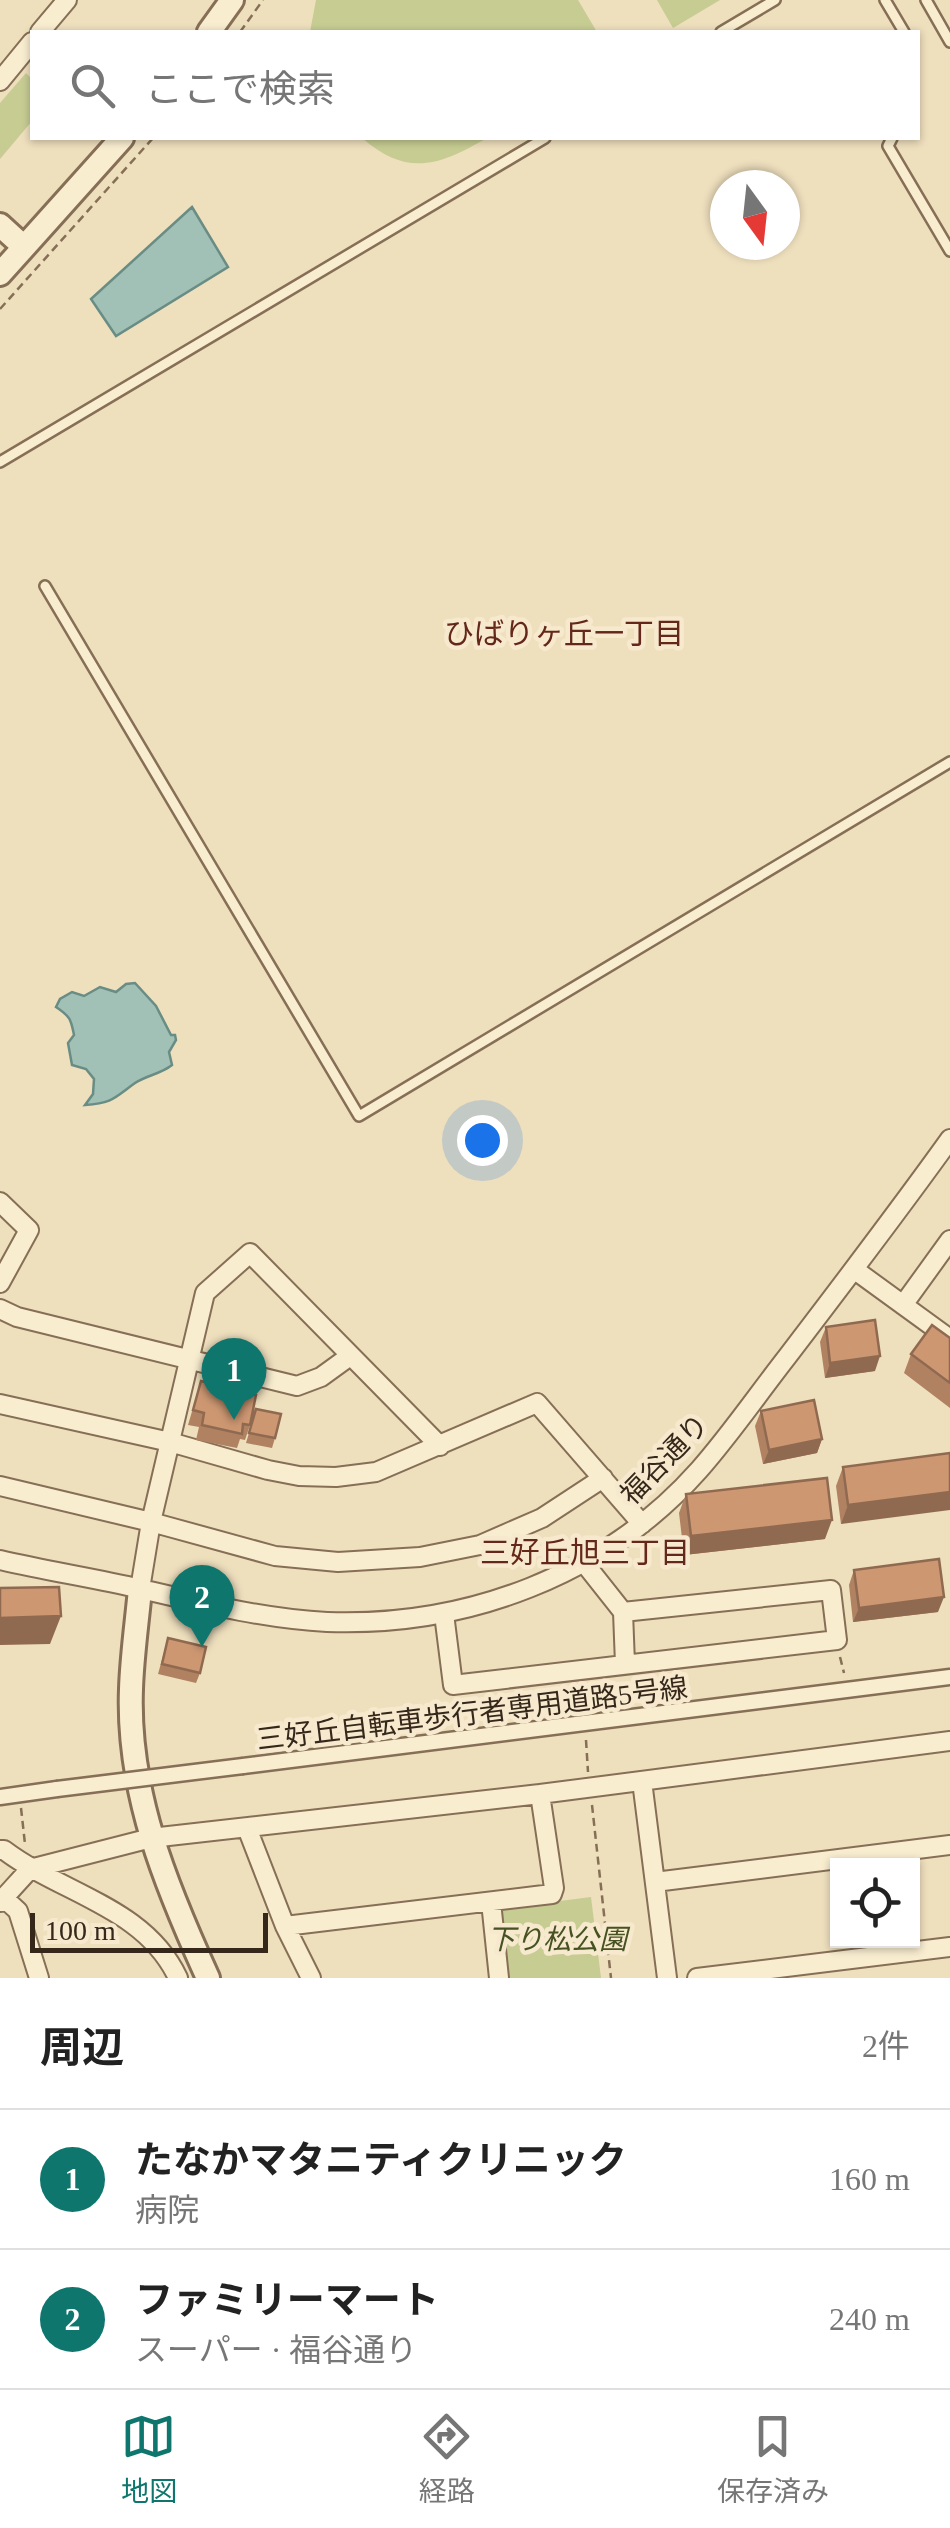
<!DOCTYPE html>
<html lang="ja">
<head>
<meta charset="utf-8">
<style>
  :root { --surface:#fff; --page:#f2f2f2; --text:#222; --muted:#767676; --line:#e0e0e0; --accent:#0f766e }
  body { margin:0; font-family:"Times New Roman","Noto Sans JP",serif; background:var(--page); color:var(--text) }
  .controls { position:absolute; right:30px; bottom:30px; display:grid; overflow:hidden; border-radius:0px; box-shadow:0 2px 8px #0004 }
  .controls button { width:90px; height:90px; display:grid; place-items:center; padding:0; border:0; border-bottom:2px solid var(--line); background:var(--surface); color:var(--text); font:50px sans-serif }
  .compass { position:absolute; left:710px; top:170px; width:90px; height:90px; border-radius:50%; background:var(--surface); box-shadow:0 2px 8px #0004; rotate:165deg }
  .scale { position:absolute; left:30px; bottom:25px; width:238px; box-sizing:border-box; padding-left:10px; border:5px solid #35281b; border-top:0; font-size:28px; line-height:35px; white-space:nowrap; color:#35281b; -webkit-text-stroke:8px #f6e9cd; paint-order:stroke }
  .you { position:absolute; left:482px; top:1140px; width:35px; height:35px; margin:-25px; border:8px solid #fff; border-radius:50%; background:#1a73e8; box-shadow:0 0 0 15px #1a73e833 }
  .badge { display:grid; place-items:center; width:65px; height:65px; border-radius:50%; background:var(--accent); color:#fff; font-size:32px; font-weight:700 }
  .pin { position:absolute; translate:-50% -82px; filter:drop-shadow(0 2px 5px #0008) }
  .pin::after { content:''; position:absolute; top:52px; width:35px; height:30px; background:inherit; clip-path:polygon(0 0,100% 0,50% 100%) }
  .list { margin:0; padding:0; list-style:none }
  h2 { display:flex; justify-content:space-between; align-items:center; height:130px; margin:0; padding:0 40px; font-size:42px }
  h2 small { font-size:32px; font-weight:400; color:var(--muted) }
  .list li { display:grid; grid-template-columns:65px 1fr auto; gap:30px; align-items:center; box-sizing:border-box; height:140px; padding:0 40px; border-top:2px solid var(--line) }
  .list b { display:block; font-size:38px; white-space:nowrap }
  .list p { margin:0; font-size:32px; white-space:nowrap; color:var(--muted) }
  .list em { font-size:32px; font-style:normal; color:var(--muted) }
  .icon { flex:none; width:55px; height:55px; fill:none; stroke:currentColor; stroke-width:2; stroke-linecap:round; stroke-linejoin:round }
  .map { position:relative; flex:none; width:950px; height:1978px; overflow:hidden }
  .search { position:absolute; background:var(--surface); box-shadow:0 2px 8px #0004; left:30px; right:30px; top:30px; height:110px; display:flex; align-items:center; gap:25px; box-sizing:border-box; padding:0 35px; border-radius:0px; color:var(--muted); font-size:38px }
  .sheet { height:410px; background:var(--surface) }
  nav { display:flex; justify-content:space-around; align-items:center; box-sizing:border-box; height:140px; border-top:2px solid var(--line); background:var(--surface); font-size:28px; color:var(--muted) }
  nav a { display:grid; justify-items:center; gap:5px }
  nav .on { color:var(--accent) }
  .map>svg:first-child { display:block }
  .green { fill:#c6cc92 }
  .water { fill:#a1c0b6; stroke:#698d84; stroke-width:2.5 }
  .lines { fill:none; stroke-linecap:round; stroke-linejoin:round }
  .service-casing { stroke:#866f56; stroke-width:14 }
  .pedestrian-casing { stroke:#866f56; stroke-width:19 }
  .minor-casing { stroke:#866f56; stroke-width:22 }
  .tertiary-casing { stroke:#866f56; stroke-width:28 }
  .path { stroke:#866f56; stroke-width:2.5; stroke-dasharray:8 5; stroke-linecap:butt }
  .service { stroke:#f9edd0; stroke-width:9 }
  .pedestrian { stroke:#f9edd0; stroke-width:14 }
  .minor { stroke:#f9edd0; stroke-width:18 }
  .tertiary { stroke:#f9edd0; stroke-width:22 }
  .pedestrian-bridge-casing { stroke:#866f56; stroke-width:19; stroke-linecap:butt }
  .pedestrian-bridge { stroke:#f9edd0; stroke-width:14 }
  .wall { fill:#b08262 }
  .shaded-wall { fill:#906a50 }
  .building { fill:#cd9772; stroke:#906a50; stroke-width:2.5 }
  .labels { text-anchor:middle; stroke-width:9; stroke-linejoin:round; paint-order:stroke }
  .street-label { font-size:28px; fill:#35281b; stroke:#f6e9cd }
  .park-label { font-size:28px; font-style:italic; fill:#465221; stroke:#f6e9cd }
  .neighbourhood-label { font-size:30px; fill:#63281a; stroke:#f6e9cd }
</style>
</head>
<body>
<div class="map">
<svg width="950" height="1978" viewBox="0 0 950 1978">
  <rect width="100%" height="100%" fill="#eedfbd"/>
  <path class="green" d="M316,0H578L597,32H310Z
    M657,0H720L673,28Z
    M26,73L32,79V121L0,159V103Z
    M362,138H487C440,165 408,178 362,138Z
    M591,1897L601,1978H509L498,1909Z"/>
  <path class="water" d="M192,207L228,267L116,336L91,299Z
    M135,983L156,1006L171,1035H175L176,1040L169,1052L172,1065C161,1074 147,1075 135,1083C114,1098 113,1103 85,1105L93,1094L94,1079L86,1069L72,1065L68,1043L74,1035C71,1020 71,1017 56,1007L60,999L72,992L84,996L100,987L116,992L126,984Z"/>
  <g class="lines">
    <g class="service-casing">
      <path id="service" d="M885,0L904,32
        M926,0L950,42
        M721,32L775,0
        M892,138L888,146L950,251
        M0,462L545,138
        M45,586L359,1116L950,762"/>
    </g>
    <g class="pedestrian-casing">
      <path id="pedestrian" d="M243,1766L950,1677
        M0,1797L57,1789"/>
    </g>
    <g class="minor-casing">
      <path id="minor" d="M40,32L67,0
        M0,81L32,42
        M0,1202L29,1230L0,1283
        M855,1270L950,1339
        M903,1305L950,1240
        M0,1309L17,1317L297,1386L321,1377L350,1356
        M0,1404L170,1442L268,1470L299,1476L336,1477L376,1472L537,1403L642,1524
        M0,1486L151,1522L275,1556L338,1562L420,1557L480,1545L542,1518L603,1478
        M0,1560C47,1571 94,1578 141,1589C201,1603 265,1619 327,1622C466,1627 605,1576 699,1470C730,1435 758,1394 787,1357C842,1285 897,1213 950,1139
        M140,1589L151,1522L205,1293L250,1253L440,1446
        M623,1612L625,1664
        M444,1614L453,1685L837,1640L831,1590L623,1612L585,1564
        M642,1781L667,1978
        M247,1828L285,1926L311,1978
        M0,1850H4C62,1894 145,1907 178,1978
        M655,1882L950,1845
        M5,1899L18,1911L39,1978
        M0,1902L30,1869L151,1838L540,1794L950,1741
        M491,1902L499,1978
        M285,1926L552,1894L554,1888L540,1794
        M697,1978L950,1947"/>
    </g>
    <g class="tertiary-casing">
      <path id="tertiary" d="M209,32L232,0
        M0,225L24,247
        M0,274L122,138
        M140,1589C137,1622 132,1656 131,1689C127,1792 166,1886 208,1978"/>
    </g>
    <path class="path" d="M240,32L263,0
      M0,309L153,138
      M840,1657L844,1673
      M610,1682L613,1704
      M586,1740L588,1772
      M592,1805L611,1978
      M21,1808L25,1844"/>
    <use href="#service" class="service"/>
    <use href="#pedestrian" class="pedestrian"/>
    <use href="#minor" class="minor"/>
    <use href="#tertiary" class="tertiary"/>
    <g class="pedestrian-bridge-casing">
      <path id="pedestrian-bridge" d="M57,1789L243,1766"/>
    </g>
    <use href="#pedestrian-bridge" class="pedestrian-bridge"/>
  </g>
  <path class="wall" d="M826,1327L875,1371L825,1378L820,1342Z
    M950,1338V1408L904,1373L911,1354Z
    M201,1381L250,1425L245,1440L240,1439L237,1448L196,1440L199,1427L188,1425Z
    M256,1409L275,1438L272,1448L246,1443Z
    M761,1411L822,1439L817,1453L763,1464L755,1426Z
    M950,1453L841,1524L836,1486L843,1467Z
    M686,1494L825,1539L684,1555L679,1513Z
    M854,1570L938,1612L853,1622L849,1585Z
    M168,1638L200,1673L196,1683L158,1674Z"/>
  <path class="shaded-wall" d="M880,1356L875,1371L825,1378L830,1363Z
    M822,1439L817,1453L763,1464L769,1450Z
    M950,1492V1510L841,1524L848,1505Z
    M832,1520L825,1539L684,1555L691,1536Z
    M944,1597L938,1612L853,1622L859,1608Z
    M61,1616L50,1644L0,1645V1618Z"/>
  <path class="building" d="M875,1320L880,1356L830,1363L826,1327Z
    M932,1325L950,1338V1383L911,1354Z
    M201,1381L256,1395L250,1425L243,1424L242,1434L202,1425L204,1413L193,1410Z
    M814,1400L822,1439L769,1450L761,1411Z
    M256,1409L281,1414L275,1438L249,1433Z
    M950,1453V1492L848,1505L843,1467Z
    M827,1478L832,1520L691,1536L686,1494Z
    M939,1559L944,1597L859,1608L854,1570Z
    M59,1587L61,1616L0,1618V1588Z
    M168,1638L206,1647L200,1673L162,1664Z"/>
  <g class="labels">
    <g class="street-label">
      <text transform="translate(664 1459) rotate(-46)" y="10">福谷通り</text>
      <text transform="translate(472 1713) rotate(-7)" y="10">三好丘自転車歩行者専用道路5号線</text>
    </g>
    <g class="park-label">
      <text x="557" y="1949">下り松公園</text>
    </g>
    <g class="neighbourhood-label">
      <text x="564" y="644">ひばりヶ丘一丁目</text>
      <text x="585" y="1563">三好丘旭三丁目</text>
    </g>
  </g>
</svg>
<div class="controls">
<button><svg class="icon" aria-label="locate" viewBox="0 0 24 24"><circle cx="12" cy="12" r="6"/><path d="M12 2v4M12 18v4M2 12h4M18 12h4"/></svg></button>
</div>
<svg class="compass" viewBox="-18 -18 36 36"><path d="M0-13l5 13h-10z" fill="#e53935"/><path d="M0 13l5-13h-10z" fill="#767676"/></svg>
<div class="scale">100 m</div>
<div class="you"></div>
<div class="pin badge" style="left:234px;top:1420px">1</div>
<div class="pin badge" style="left:202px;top:1647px">2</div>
<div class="search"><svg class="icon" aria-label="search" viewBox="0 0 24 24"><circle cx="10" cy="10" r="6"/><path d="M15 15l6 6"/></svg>ここで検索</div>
</div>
<section class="sheet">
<h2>周辺<small>2件</small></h2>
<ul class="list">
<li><span class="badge">1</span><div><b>たなかマタニティクリニック</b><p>病院</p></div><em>160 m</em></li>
<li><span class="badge">2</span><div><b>ファミリーマート</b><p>スーパー · 福谷通り</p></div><em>240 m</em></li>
</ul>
</section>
<nav>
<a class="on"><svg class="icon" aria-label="map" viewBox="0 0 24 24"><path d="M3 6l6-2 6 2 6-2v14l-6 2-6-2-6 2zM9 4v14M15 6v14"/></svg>地図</a>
<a><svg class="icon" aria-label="directions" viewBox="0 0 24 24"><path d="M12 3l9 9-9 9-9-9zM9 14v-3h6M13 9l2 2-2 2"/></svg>経路</a>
<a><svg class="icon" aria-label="saved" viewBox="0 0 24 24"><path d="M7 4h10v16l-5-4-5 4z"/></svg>保存済み</a>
</nav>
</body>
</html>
